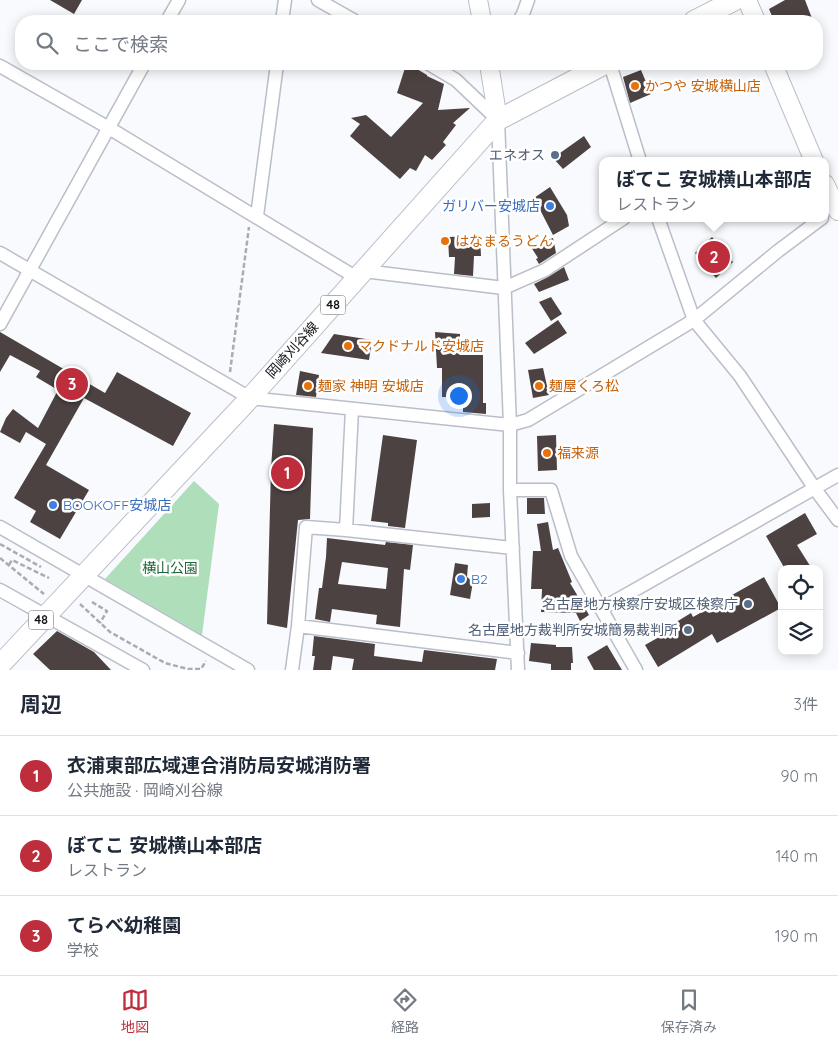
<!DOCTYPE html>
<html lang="ja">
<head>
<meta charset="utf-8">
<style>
  :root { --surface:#fff; --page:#f6f6f7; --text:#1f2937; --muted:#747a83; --line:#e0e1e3; --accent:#bd2d3b }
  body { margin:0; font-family:Quicksand,"Noto Sans JP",sans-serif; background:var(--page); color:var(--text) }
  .controls { position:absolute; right:15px; bottom:15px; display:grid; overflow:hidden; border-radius:10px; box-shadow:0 2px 12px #0003 }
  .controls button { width:45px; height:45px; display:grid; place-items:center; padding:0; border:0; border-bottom:1px solid var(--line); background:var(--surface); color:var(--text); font:25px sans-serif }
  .you { position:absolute; left:458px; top:395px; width:18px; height:18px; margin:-12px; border:4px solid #fff; border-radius:50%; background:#1a73e8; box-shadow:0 0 0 8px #1a73e833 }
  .badge { display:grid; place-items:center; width:32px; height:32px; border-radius:50%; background:var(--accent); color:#fff; font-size:16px; font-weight:700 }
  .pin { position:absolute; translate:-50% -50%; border:2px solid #fff; box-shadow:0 1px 5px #0006 }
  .popup { position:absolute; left:599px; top:157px; width:230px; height:65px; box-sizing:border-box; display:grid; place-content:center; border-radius:10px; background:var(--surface); filter:drop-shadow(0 1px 4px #0005); font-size:16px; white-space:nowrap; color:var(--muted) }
  .popup b { font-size:19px; color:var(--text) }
  .popup::after { content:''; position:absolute; left:50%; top:100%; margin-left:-10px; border:10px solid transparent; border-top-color:var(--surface) }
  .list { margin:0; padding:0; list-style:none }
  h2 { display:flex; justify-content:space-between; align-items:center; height:65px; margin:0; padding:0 20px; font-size:21px }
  h2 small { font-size:16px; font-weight:400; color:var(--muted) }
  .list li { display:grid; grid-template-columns:32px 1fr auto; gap:15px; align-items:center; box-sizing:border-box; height:80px; padding:0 20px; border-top:1px solid var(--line) }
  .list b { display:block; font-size:19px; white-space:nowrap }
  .list p { margin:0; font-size:16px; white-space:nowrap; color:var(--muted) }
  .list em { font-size:16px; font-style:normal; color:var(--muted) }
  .icon { flex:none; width:28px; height:28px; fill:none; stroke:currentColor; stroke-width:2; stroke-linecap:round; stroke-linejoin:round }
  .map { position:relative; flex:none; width:838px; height:670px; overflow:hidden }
  .search { position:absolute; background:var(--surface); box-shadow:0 2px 12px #0003; left:15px; right:15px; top:15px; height:55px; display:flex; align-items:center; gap:12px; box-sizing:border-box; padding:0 18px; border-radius:20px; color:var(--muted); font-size:19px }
  .sheet { height:305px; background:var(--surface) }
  nav { display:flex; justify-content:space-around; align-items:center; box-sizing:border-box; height:70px; border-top:1px solid var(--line); background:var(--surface); font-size:14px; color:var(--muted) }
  nav a { display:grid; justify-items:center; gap:2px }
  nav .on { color:var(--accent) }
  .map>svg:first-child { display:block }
  .green { fill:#afdeba }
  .building { fill:#4c4241; fill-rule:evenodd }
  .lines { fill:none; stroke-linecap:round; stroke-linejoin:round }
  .street-casing { stroke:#b9bec8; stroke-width:15 }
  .secondary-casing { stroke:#b9bec8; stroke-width:20 }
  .primary-casing { stroke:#b9bec8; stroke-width:22 }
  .path { stroke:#aaacb0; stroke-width:2.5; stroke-dasharray:5 2.5; stroke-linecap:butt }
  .street { stroke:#fff; stroke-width:12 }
  .secondary { stroke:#fff; stroke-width:18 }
  .primary { stroke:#fff; stroke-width:20 }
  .food-dot { fill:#e8710a; stroke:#fff; stroke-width:2 }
  .service-dot { fill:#5c6f8a; stroke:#fff; stroke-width:2 }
  .shop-dot { fill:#3f7fe0; stroke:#fff; stroke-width:2 }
  .labels { text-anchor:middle; stroke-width:5; stroke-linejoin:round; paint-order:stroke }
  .shield { fill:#fff; stroke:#5a5c5e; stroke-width:1 }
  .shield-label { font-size:12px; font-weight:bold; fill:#141619 }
  .food-label { font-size:14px; fill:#c56008; stroke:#fff; text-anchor:start }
  .service-label { font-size:14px; fill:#4e5e75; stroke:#fff; text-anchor:end }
  .shop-label { font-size:14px; fill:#366cbe; stroke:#fff; text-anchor:start }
  .street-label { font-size:14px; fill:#141619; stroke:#fff }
  .park-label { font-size:14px; fill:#206639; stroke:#fff }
</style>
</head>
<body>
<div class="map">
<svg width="838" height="670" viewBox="0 0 838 670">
  <rect width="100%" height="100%" fill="#f8fafe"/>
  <path class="green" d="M194,481L219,504L202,635L105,579Z"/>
  <path class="building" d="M50,0H82L74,14Z
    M785,0H805L813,21H774L769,9Z
    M412,66L427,75V76L444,84L438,110L470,108L453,123L456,125L443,142L446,145L432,160L425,155L416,171L410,168L400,179L350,136L360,124L351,118L366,115L391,137L423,103L397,93L405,68L409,70Z
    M641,70L651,94L630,103L623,77Z
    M584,136L591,147L563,169L553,158Z
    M550,187L567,215L569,226L553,235L534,198Z
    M480,236L481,256H474L473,276L454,274L455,257H449L448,237Z
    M712,237L733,262L716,278L695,253Z
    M553,238L556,253L539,264L536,259L538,258L531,247Z
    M564,267L569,280L539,292L534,284L548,277Z
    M551,297L562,314L551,321L539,302Z
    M558,320L567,333L534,354L525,343Z
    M0,332L105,393L117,372L191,413L173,446L84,398L46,465L89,490L60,539L30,522L36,511L14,498L46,444L26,432L20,443L0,432L6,418L13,409L38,428L58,390L36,377L40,371L10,355L0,372Z
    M435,332L460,334V355H483V403H486V414L463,412V399H462V397H442V368H437Z
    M334,334L372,340L369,360L321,353Z
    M543,368L549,395L533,398L528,370Z
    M300,371L319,375L316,397L296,395Z
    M274,424L313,428L310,519L298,520L287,628L267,624L271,469Z
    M383,435L417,440L405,528L388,526V523L371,521Z
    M556,435L557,470L538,471L537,436Z
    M527,498H544L545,514H527Z
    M490,503V517L472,518V504Z
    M805,513L817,534L797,545L812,569H785L766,536Z
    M548,522L553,550L558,548L572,582L570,583L589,615L580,621L576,613L541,612L542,589H531L533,551H541L537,524Z
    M327,538L385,545L386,542L413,545L410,570L404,569L400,627L376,624L377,615L332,609L330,622L315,619L319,588H322L326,557ZM342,562L388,568L386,589L338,584Z
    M455,563L468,565L467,577L473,582L470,599L450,595Z
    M764,577L781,608L717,643L712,634L658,667L645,645L675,628L673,624L691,613L693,617Z
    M57,631L94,652L111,670H50L33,654Z
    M314,636L375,644L374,656L422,662L424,650L497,659L495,670H352L354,659L333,656L331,670H313L315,656H312Z
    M531,643L556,645V647H572L573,663H571V670H551V664L529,661Z
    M607,645L622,670H594L587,657Z"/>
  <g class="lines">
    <g class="street-casing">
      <path id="street" d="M318,0L355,21
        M167,21L179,0
        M282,21L285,0
        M519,21L523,14L528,0
        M429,64L456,80L498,120L510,425V490L518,670
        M610,64L640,161
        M0,66L109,128L357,278
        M257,216L277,64
        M658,218L694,320L740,376L815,489L838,520
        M0,253L250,398L510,425L528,420L694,320L778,251L822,218
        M364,271L504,288L545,270L624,218
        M0,324L144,64
        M510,490H551L571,556L636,670
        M0,527L248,670
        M346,530L513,548
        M0,590L143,670
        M601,609L838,475
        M298,626L518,653
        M292,670L298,626L306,527L346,530L352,409"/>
    </g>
    <g class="secondary-casing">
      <path id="secondary" d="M478,0L482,21
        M747,0L756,21
        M489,64L498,120
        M773,64L814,161
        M825,184L838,211"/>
    </g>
    <g class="primary-casing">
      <path id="primary" d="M694,21L735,0
        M0,665L250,398L498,120L605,64"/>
    </g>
    <path class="path" d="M230,372L249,227
      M0,544L41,567
      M0,558L44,594
      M9,565L12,560L49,578
      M92,602L107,611L100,623
      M80,604L110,632L165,663L188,669H201L206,661"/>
    <use href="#street" class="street"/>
    <use href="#secondary" class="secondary"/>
    <use href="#primary" class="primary"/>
  </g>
  <g class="food-dot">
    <circle cx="635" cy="86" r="5"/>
    <circle cx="445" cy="241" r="5"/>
    <circle cx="348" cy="346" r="5"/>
    <circle cx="308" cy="386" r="5"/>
    <circle cx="539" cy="386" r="5"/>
    <circle cx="547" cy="453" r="5"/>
  </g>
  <g class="service-dot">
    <circle cx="555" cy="155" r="5"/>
    <circle cx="748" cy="604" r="5"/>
    <circle cx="688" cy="630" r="5"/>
  </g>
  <g class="shop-dot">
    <circle cx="550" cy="206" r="5"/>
    <circle cx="53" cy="505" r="5"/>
    <circle cx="461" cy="579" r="5"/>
  </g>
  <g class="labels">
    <g class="shield">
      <rect x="320.5" y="295.5" width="25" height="19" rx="4"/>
      <rect x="28.5" y="610.5" width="25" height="19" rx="4"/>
    </g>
    <g class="shield-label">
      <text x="333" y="309">48</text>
      <text x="41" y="624">48</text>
    </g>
    <g class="food-label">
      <text x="645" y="91">かつや 安城横山店</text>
      <text x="455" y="246">はなまるうどん</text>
      <text x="358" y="351">マクドナルド安城店</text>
      <text x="318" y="391">麺家 神明 安城店</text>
      <text x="549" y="391">麺屋くろ松</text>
      <text x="557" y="458">福来源</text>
    </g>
    <g class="service-label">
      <text x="545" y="160">エネオス</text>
      <text x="738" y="609">名古屋地方検察庁安城区検察庁</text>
      <text x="678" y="635">名古屋地方裁判所安城簡易裁判所</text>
    </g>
    <g class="shop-label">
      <text x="540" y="211" text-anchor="end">ガリバー安城店</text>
      <text x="63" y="510">BOOKOFF安城店</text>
      <text x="471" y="584">B2</text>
    </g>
    <g class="street-label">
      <text transform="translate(292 350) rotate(-48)" y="5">岡崎刈谷線</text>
    </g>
    <g class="park-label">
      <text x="170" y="573">横山公園</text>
    </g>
  </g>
</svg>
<div class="controls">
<button><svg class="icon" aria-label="locate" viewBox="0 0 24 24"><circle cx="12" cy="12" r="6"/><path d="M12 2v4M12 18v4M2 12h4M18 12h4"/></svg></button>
<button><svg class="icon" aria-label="layers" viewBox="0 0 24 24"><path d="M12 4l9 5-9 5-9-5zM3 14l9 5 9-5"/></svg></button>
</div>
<div class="you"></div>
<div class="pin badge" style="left:287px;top:473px">1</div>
<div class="pin badge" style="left:714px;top:257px">2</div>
<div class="popup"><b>ぼてこ 安城横山本部店</b>レストラン</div>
<div class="pin badge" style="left:72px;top:384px">3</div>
<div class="search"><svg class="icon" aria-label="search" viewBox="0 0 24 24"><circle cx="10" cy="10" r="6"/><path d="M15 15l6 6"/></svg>ここで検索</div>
</div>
<section class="sheet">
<h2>周辺<small>3件</small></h2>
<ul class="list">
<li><span class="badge">1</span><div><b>衣浦東部広域連合消防局安城消防署</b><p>公共施設 · 岡崎刈谷線</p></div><em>90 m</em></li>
<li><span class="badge">2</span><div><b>ぼてこ 安城横山本部店</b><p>レストラン</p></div><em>140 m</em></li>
<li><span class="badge">3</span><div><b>てらべ幼稚園</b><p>学校</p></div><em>190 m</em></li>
</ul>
</section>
<nav>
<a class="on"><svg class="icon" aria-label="map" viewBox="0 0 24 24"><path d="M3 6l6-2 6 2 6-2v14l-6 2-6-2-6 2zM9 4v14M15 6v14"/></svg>地図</a>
<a><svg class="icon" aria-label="directions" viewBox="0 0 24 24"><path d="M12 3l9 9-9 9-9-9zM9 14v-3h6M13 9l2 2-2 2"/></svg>経路</a>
<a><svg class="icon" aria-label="saved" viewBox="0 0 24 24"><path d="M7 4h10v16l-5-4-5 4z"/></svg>保存済み</a>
</nav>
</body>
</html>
